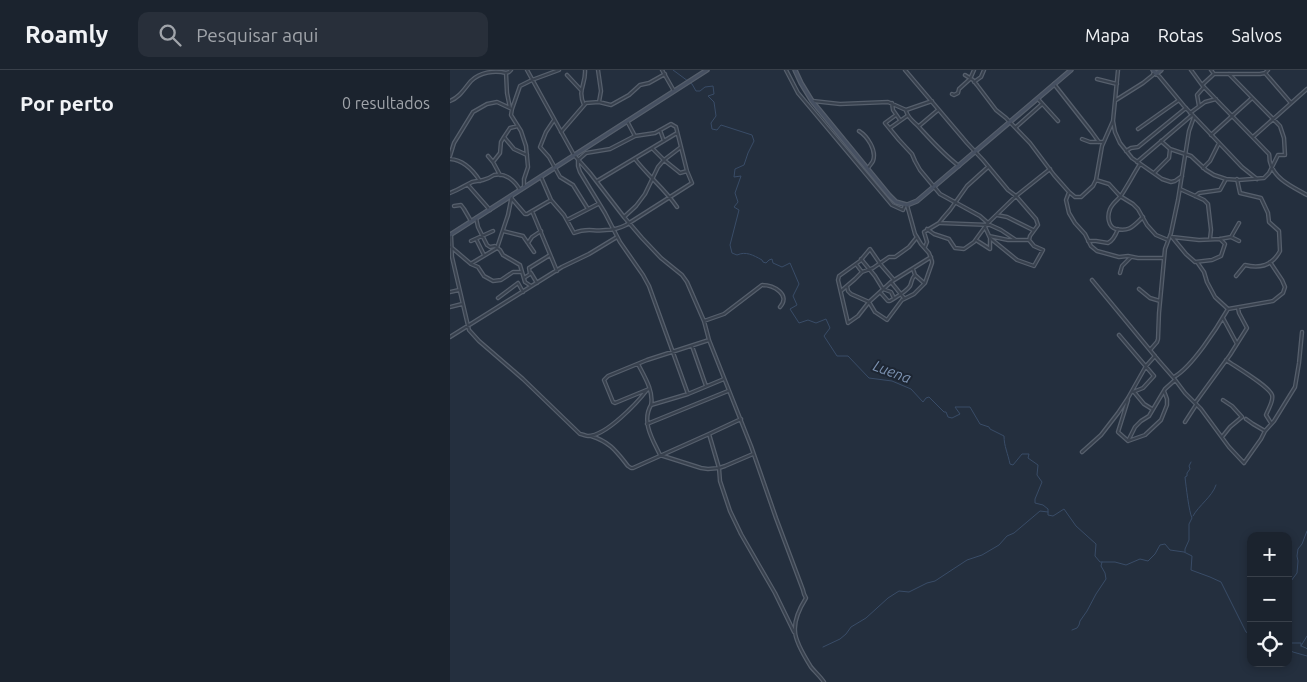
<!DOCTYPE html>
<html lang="pt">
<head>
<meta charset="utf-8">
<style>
  :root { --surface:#1b232e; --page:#282f3a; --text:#f1f3f6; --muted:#a0a4aa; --line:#39404a }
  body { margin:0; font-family:Ubuntu,sans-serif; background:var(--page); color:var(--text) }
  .controls { position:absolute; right:15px; bottom:15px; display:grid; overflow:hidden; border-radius:10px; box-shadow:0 2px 8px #0003 }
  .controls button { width:45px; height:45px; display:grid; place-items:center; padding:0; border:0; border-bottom:1px solid var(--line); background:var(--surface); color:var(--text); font:25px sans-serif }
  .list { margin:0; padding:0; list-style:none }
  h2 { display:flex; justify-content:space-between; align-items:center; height:65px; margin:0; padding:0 20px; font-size:21px }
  h2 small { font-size:16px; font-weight:400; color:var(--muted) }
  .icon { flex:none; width:28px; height:28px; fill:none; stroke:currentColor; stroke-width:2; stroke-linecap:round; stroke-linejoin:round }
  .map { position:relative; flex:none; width:857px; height:612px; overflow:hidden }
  header { display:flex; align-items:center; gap:30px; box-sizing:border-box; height:70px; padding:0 25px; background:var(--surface); border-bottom:1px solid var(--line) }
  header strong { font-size:24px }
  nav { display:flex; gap:28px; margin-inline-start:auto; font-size:18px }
  .search { width:350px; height:45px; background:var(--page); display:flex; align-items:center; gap:12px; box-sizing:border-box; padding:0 18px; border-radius:10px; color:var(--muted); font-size:19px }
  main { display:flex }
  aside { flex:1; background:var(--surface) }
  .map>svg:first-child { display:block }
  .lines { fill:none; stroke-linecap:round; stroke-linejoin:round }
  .stream { stroke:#394c67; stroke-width:1 }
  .street-casing { stroke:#565f6c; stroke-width:4.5 }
  .secondary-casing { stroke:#565f6c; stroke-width:5.5 }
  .street { stroke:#38414e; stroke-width:2 }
  .secondary { stroke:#465061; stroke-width:3 }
  .labels { text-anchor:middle; stroke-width:4; stroke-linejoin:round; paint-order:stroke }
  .water-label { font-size:15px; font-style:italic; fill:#7c92b1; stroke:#1d2633 }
</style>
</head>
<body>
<header>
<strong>Roamly</strong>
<div class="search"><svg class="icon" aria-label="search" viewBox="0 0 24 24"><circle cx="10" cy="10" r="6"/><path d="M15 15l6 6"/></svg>Pesquisar aqui</div>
<nav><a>Mapa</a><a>Rotas</a><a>Salvos</a></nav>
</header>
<main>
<aside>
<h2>Por perto<small>0 resultados</small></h2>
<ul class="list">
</ul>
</aside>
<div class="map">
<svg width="857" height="612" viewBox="0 0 857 612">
  <rect width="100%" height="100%" fill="#242f3e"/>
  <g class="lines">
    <path class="stream" d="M223,0L242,14L246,21H250L255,17L263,16L264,24L258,26L264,32L266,46L261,53L262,59L267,60L271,55L302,65L304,71L298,83L294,95L285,99L284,107L291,106L285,123L288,132L284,137L289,140L280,175L282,183L287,185C296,181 303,185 312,190L313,192L316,193L319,190L322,189L323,193L332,197L340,193L349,214L343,226L347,235L340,239L349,253L358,250L366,253L376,249L380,258L374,266L387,286H398L419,308L442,311L461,319L473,332L476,328L479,327L494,342H496L498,347L502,348L510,344L505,337H520L530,354L539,357L540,359L554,366C554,376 558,384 560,394L563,395L572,384H579L578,388L588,395L587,405L592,412L585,429V433L593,435L598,439V445L603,446L614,439L626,456L646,474L645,486L650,492H665L676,495L690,489L698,491L705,484L710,475L715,474L720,480L734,482L742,486L741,500L760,507L771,512L796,562L801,565
      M743,446C749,435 762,427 766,415
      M735,482V479L739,470V454L742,448C739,442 736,416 735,407L737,406V403L740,399L739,396L741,392
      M838,515L847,503L848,491L847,486L848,479L852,474L857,461
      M622,560L627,558L629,555L630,551L637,541L646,524L656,509L655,503L651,496L652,492
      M838,573H851V576L856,578L857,579
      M851,576L857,566
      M373,577L390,569L396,564L401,557L416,548L438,528L449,521L459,522L477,513L485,511L517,490L532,485L549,475L557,466L564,463L590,441L598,442
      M838,579L843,582L857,586"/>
    <g class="street-casing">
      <path id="street" d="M77,0L124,85L140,103L174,147L192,168L211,188L232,205L237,212L254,251L259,270L301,376L326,448L353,520L354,524L356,528C351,536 344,550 345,561C345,570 356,589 361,597C365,602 370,606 374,612
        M148,0L151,21L149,32
        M212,0L224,21
        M336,0L348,23L442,135L453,140L455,135
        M455,0L517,73L533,90L558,120L566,126L586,149L588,155L580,166L579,170
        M668,0L663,51L665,62L670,73L682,88L712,109L721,112L725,111L732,106
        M741,0L752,15L819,84C820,87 819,89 820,92C824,109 843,117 857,125
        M761,0L764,4
        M815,3L841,33
        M703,4H706L709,6L734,36L792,97L807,109
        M117,5L131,20
        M515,5L523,10L527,15L546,40L556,48L580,73L604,105L619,122L625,127H631L643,116L646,110L652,76L663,51
        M647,9L667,14
        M524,12L531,7L534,0
        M604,14L641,61L649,72
        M752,15L764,4H810L815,3L818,0
        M502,24L504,25L508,23L509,19L520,9L524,0
        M588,29L608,51
        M666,30L693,13L703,5
        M0,31C10,27 14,19 21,11C30,2 45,0 56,3
        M363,31L390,34L438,32L456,40L482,31
        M442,33L443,40L450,50
        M134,35C127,19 136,15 135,0
        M749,36L747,25L754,17
        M60,38L57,23L56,3L59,2L61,0
        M456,41C458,48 463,51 468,56C481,70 493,84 509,96
        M740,43L755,32L766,29
        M446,45L435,53L449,70L462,84L465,91L470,100L490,124L530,146L538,153
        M104,50L96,62L90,77L99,87L110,107L123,115L138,139
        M177,51L185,66
        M469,56L488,40
        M566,57L592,34
        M440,58L457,46
        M688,59L729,30
        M210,60L214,71
        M409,61C417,66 427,80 423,91C422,93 420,95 418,98
        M111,62L136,33L149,32L161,35L179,25L190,15L199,13L215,4
        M761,65L802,28
        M54,67L60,58L68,56
        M803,67L857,19
        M632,69L640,72H653
        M711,71L720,79L741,86L756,100L764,105L776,109L789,110L814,108L819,103L828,85H835L834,68L830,56L779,4
        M202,78L214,90L229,102L230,103L237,101
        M676,81L681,78L688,77L736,38
        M0,86L4,73L23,42L37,34L47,32L62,39
        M38,86L43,92L50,105
        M0,89C14,90 23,100 30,111
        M185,89C198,106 215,119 227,137
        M43,92L50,83L51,72L54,67L64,79L77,85
        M687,92L742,45
        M690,94C683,105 677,117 670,127C666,131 662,134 660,139C657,146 658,157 666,159C680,162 683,156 693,147
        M753,98L760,91L769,73
        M704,103L719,88L720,79
        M646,110L659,114L670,126L683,134L688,139L697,155L706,165L718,170
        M147,111L227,63
        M18,115L40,140
        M74,117V109L78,97L76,76L71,61L61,45L62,39L70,16L82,10L109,0
        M730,119L754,130L758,134L761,160L760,169
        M619,122L616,130L619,143L625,153L635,164L641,176L647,181L669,187L678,186L688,188H714
        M0,123C8,120 14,116 22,112C26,111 29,111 33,110C37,109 41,107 44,105C55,102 65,111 70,120
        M745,126L749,123L770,120L776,109
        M62,129L75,144H77L101,130L91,107
        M101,130L114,145L124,163C138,157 143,162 156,160C163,160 170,158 176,155L242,113L237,101L226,57L221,54L205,63L185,66L160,79L136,83L128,90V96L130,102L155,143L170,172L193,205L199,216L238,324
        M4,136L11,135L14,139L21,151
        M82,141L107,201
        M547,145L557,147L583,160
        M174,147L186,136L195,124L208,97L214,90L231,77
        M26,148L28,157L37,175L40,177L45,176L50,180L53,185L70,195L75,212L81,216
        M117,150L148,134
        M490,153L540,155L551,160L566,170H558L539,166
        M477,159L484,164L499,169L505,178L514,179L524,172L537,154L566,126L600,99
        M53,161L73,166L84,182
        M1,164L2,187L19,260L29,271L73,309L130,364C132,364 136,366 138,366C156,366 187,333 197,320
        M722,167L736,184L745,192L762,190L771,186L775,174L770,169
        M722,167L749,170L770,169L781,167L789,171
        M781,167L789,153
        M540,168L567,190L584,196L593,180L584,176L579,170H566
        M26,169L34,185
        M526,170L540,179V168L535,157
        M21,171L43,161
        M638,171H646L658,173C664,170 666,164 668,159
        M78,173L82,167L91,161
        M1,177L21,194L28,197L34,206L43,211L51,210L63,202H72
        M475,177L477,172L474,162L489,153L493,148L500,140L517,116L538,97
        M411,189L425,206L433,219L441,222L444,228
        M747,192L754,202L757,212L765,227L778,239L823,231L833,223L835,217L832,210L820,192
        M22,193L47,178L58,145L62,125
        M406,194L412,202
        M81,203L87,213
        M670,203L672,196L681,187
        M465,205L474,213
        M786,206L795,195C810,199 822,196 830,181L829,161L819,152L818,143L811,128L790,123L787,109
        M74,208L80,204L79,198L100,185
        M444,210L431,195L420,179L410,191L389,206L388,210L398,253L408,246L419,232L441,212L481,187
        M642,210L709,291L723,307L735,323L751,339L779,377L794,393L811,369L815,361L824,351L845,317L849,293L852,262
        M441,212L454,228
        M397,216L398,221L401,224L419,232L425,242L437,250L452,230L464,224L475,213L482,193V191L479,183L471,174L465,164L457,135
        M689,219L700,228L710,231
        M391,221L405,209L412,202L423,198L439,187H445L459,177L467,167
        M0,222L9,220
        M430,222L438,231H440C446,227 456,222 460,216C462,212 461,209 465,205L463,199
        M48,228L68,213L73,222
        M0,237L12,234
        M773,248L787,274
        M254,251L274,244L312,215C324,215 341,225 330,237
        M669,265L704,306L693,318L683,322
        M0,267L112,197L139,184L167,167
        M242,276L256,316
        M700,280L707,272L708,269L709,243L715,179L721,163L728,130L739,61L744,47
        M776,290C786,297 819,316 822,325C824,331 818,339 816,345L821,353
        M188,294C194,306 204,321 201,335
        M724,307C742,297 767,258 778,239
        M274,309L238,324L201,335C191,352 203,370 210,385L251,398L258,399L269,398L275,396L303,384
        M199,319L165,333L163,332L154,310L158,306L197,290L259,270
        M684,322L694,334L702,339
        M745,333L780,285L797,258L789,243L788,238
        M291,349L259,364L269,398L270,411L280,441L291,464L325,523L344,562
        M796,349L803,354L815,361
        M735,352L746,335
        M197,354L278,321
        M141,366C160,372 166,381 178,396L181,398H183L259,364
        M772,367L780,357L792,347L782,336L773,330
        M677,370L668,362L678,330
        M678,371L685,357L691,351L699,346L715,319L725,310
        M678,371L695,365L711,350L717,335V329L714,321
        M632,382L651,365L668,343L678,328L696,296L705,286"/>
    </g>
    <g class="secondary-casing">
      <path id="secondary" d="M345,0L351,13L362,31L439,125L446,132L457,135L467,131L621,0
        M703,0L706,4L711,0
        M0,165L257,0"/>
    </g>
    <use href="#street" class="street"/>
    <use href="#secondary" class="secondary"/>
  </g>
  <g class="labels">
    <g class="water-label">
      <text transform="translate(442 302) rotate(21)" y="5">Luena</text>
    </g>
  </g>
</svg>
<div class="controls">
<button>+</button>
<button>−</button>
<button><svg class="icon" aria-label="locate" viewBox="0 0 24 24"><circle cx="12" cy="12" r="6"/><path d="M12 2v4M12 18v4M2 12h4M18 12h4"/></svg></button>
</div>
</div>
</main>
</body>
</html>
